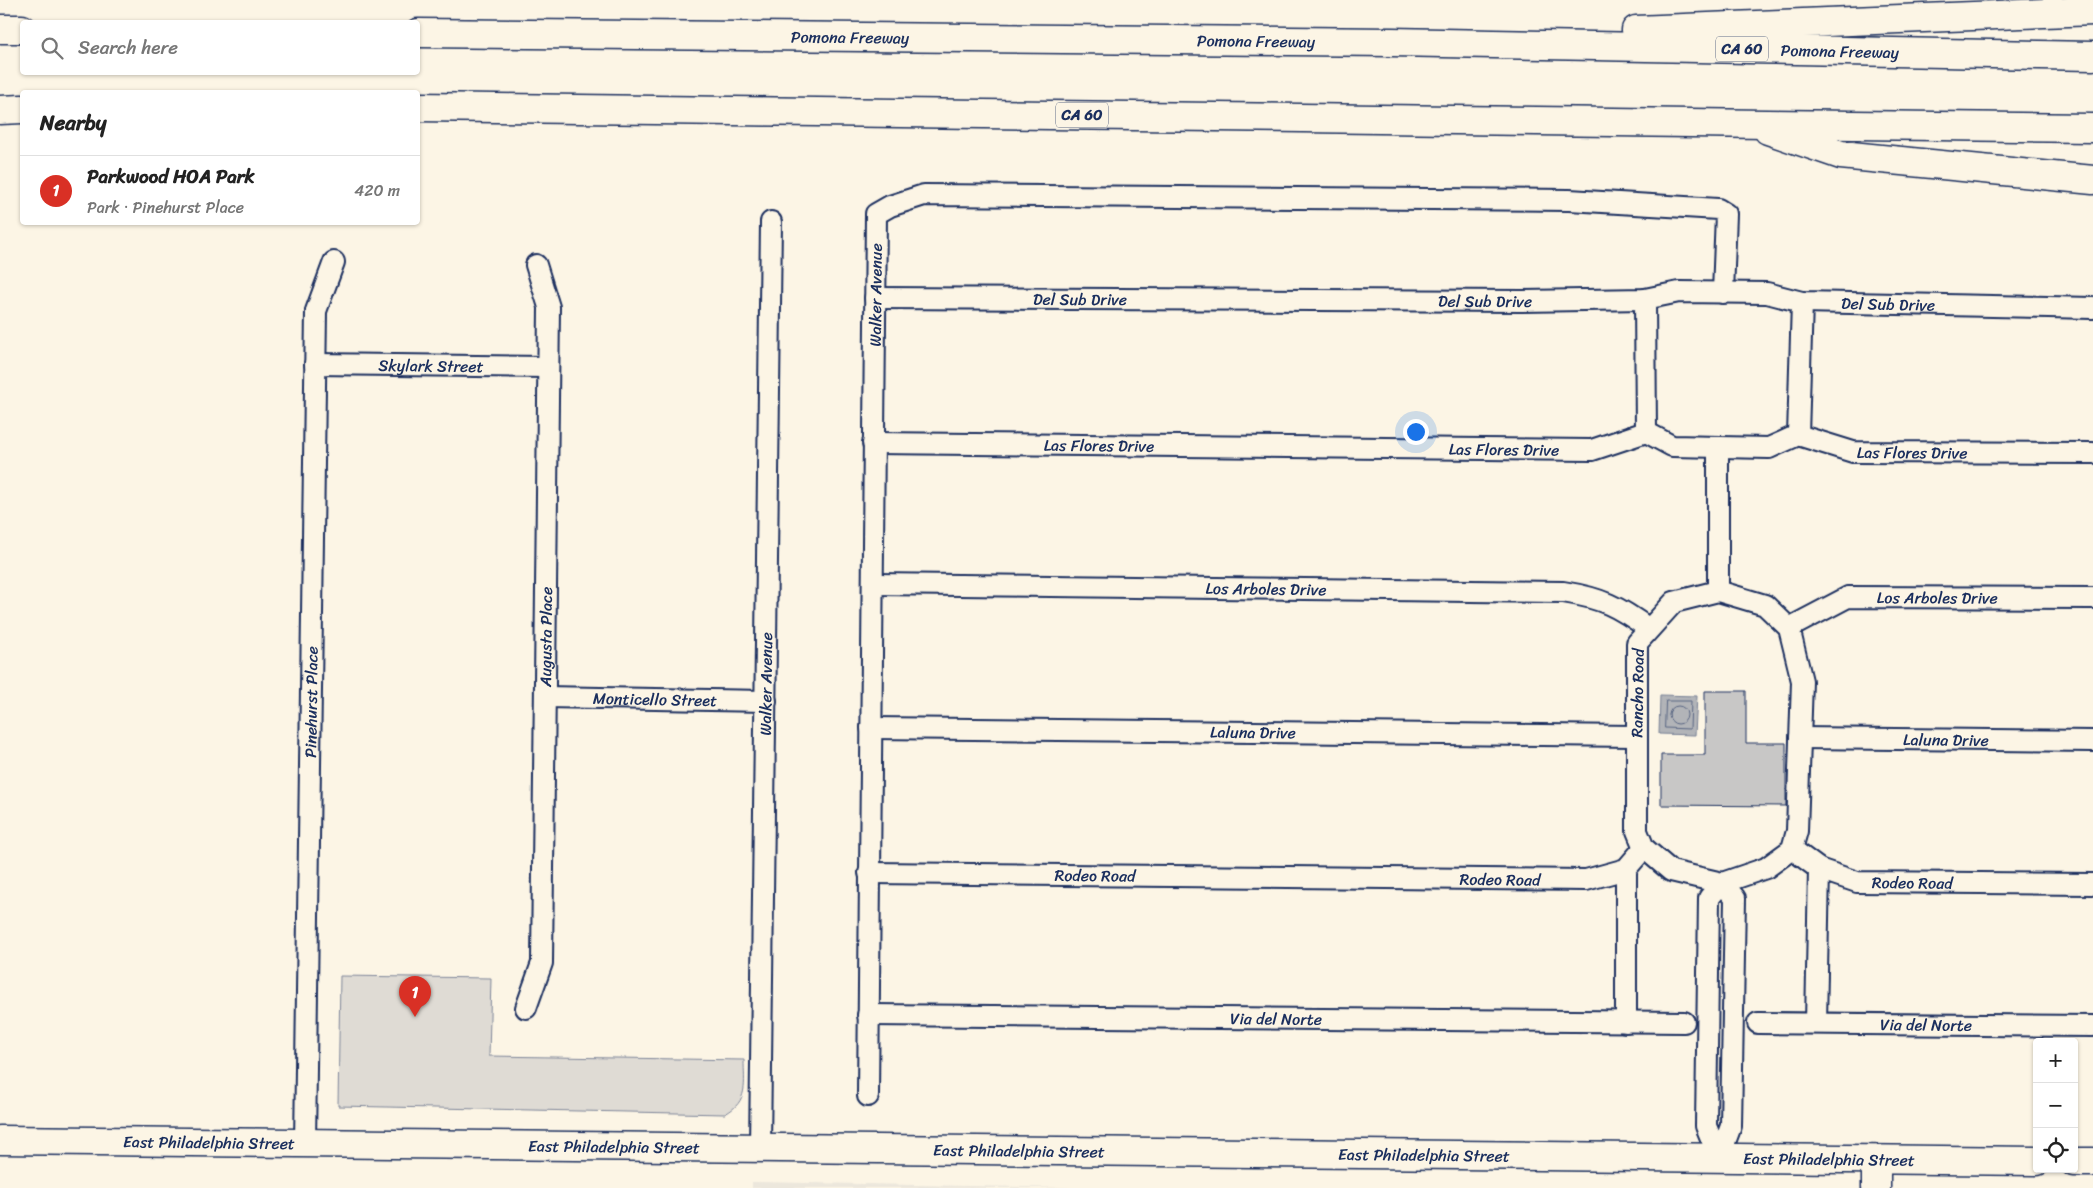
<!DOCTYPE html>
<html lang="en">
<head>
<meta charset="utf-8">
<style>
  :root { --surface:#fff; --page:#f6f6f6; --text:#222; --muted:#767676; --line:#e0e0e0; --accent:#d93025 }
  body { margin:0; font-family:Sriracha,sans-serif; background:var(--page); color:var(--text) }
  .controls { position:absolute; right:15px; bottom:15px; display:grid; overflow:hidden; border-radius:5px; box-shadow:0 1px 4px #0004 }
  .controls button { width:45px; height:45px; display:grid; place-items:center; padding:0; border:0; border-bottom:1px solid var(--line); background:var(--surface); color:var(--text); font:25px sans-serif }
  .you { position:absolute; left:1415px; top:431px; width:18px; height:18px; margin:-12px; border:4px solid #fff; border-radius:50%; background:#1a73e8; box-shadow:0 0 0 8px #1a73e833 }
  .badge { display:grid; place-items:center; width:32px; height:32px; border-radius:50%; background:var(--accent); color:#fff; font-size:16px; font-weight:700 }
  .pin { position:absolute; translate:-50% -41px; filter:drop-shadow(0 1px 2px #0008) }
  .pin::after { content:''; position:absolute; top:26px; width:18px; height:15px; background:inherit; clip-path:polygon(0 0,100% 0,50% 100%) }
  .list { margin:0; padding:0; list-style:none }
  h2 { display:flex; justify-content:space-between; align-items:center; height:65px; margin:0; padding:0 20px; font-size:21px }
  h2 small { font-size:16px; font-weight:400; color:var(--muted) }
  .list li { display:grid; grid-template-columns:32px 1fr auto; gap:15px; align-items:center; box-sizing:border-box; height:70px; padding:0 20px; border-top:1px solid var(--line) }
  .list b { display:block; font-size:19px; white-space:nowrap }
  .list p { margin:0; font-size:16px; white-space:nowrap; color:var(--muted) }
  .list em { font-size:16px; font-style:normal; color:var(--muted) }
  .icon { flex:none; width:28px; height:28px; fill:none; stroke:currentColor; stroke-width:2; stroke-linecap:round; stroke-linejoin:round }
  .map { position:relative; flex:none; width:2093px; height:1188px; overflow:hidden }
  .search { position:absolute; background:var(--surface); box-shadow:0 1px 4px #0004; left:20px; top:20px; width:400px; height:55px; display:flex; align-items:center; gap:12px; box-sizing:border-box; padding:0 18px; border-radius:5px; color:var(--muted); font-size:19px }
  .panel { position:absolute; background:var(--surface); box-shadow:0 1px 4px #0004; left:20px; top:90px; width:400px; height:135px; border-radius:5px }
  .map>svg:first-child { display:block }
  .built { fill:#ece7dc }
  .green { fill:#dfdbd4; stroke:#7d8599 }
  .water { fill:#b2b4b8; stroke:#767f94 }
  .lines { fill:none; stroke-linecap:round; stroke-linejoin:round }
  .shore { stroke:#576482; stroke-width:1 }
  .building { fill:#c8c7c6; stroke:#1b2f5e }
  .street-casing { stroke:#1b2f5e; stroke-width:24 }
  .secondary-casing { stroke:#1b2f5e; stroke-width:31 }
  .highway-casing { stroke:#1b2f5e; stroke-width:31 }
  .street { stroke:#fcf5e5; stroke-width:20 }
  .secondary { stroke:#fcf5e5; stroke-width:28 }
  .highway { stroke:#fcf5e5; stroke-width:28 }
  .labels { text-anchor:middle; stroke-width:4; stroke-linejoin:round; paint-order:stroke }
  .shield { fill:#fcf5e5; stroke:#5e6a86; stroke-width:1 }
  .shield-label { font-size:15px; font-weight:bold; fill:#1b2f5e }
  .street-label { font-size:16px; fill:#1b2f5e; stroke:#fcf5e5 }
</style>
</head>
<body>
<div class="map">
<svg width="2093" height="1188" viewBox="0 0 2093 1188">
  <rect width="100%" height="100%" fill="#fcf5e5"/>
  <filter id="ink" filterUnits="userSpaceOnUse"><feTurbulence type="fractalNoise" baseFrequency=".02" numOctaves="2"/><feDisplacementMap in="SourceGraphic" scale="10" xChannelSelector="R" yChannelSelector="G"/><feConvolveMatrix kernelMatrix="1 2 1 2 8 2 1 2 1" color-interpolation-filters="sRGB"/></filter>
  <g filter="url(#ink)">
    <path class="built" d="M752,1182L1076,1188H752Z"/>
    <path class="green" d="M340,976L491,978L489,1056L744,1060C744,1084 749,1101 725,1114L338,1106Z"/>
    <path class="water" d="M1660,695L1697,696L1695,735L1659,734Z"/>
    <g class="lines">
      <path class="shore" d="M1666,701H1691L1690,729L1665,728Z
        M1669 715a9 9 0 1 1 18 0a9 9 0 1 1-18 0Z"/>
    </g>
    <path class="building" d="M1705,691H1746V743H1786V806L1661,805V755H1705Z"/>
    <g class="lines">
      <g class="street-casing">
        <g id="street">
          <path id="s1" d="M875,298L1523,301L1645,299L1679,292L1767,293L1802,302L2093,308"/>
          <path d="M1645,299L1646,432"/>
          <path id="s2" d="M315,364L548,367"/>
          <path d="M1798,435L1802,302"/>
          <path id="s3" d="M873,443L1592,450L1646,432L1672,446L1769,448L1798,435L1853,452L2093,453"/>
          <path id="s4" d="M874,584L1563,592C1601,598 1618,606 1649,629"/>
          <path d="M1718,591L1765,605L1789,628L1802,681L1797,831L1792,849L1766,868L1722,883L1671,871L1644,848L1637,831V643L1674,602Z"/>
          <path d="M1718,591V447"/>
          <path id="s5" d="M1789,628L1848,597L2093,598"/>
          <path id="s6" d="M545,697L766,701"/>
          <path id="s7" d="M871,728L1636,736"/>
          <path id="s8" d="M1800,738L2093,741"/>
          <path id="s9" d="M1792,849L1819,869L1857,882L2093,884"/>
          <path id="s10" d="M869,873L1586,880L1626,869L1644,848"/>
          <path d="M1722,883L1735,898L1731,1126L1719,1158L1706,1126L1709,898Z"/>
          <path id="s11" d="M526,1008L542,963L549,307L536,265"/>
          <path id="s12" d="M868,1015L1684,1022"/>
          <path d="M1626,1022V869"/>
          <path id="s13" d="M1758,1023L2093,1026"/>
          <path d="M1816,1023L1819,869"/>
          <path id="s14" d="M868,1096L876,214L890,206L924,195L1569,200L1718,209L1726,214L1723,293"/>
          <path id="s15" d="M305,1144L316,311L334,262"/>
          <path id="s16" d="M760,1148L771,222"/>
        </g>
      </g>
      <g class="secondary-casing">
        <g id="secondary">
          <path id="s17" d="M0,1140L2037,1161"/>
          <path d="M2074,1162H2093"/>
          <path d="M1876,1188V1160"/>
        </g>
      </g>
      <g class="highway-casing">
        <g id="highway">
          <path d="M0,29H22"/>
          <path d="M1636,30L2093,11"/>
          <path id="s18" d="M418,33L1392,42L2093,56"/>
          <path d="M418,107L2093,128"/>
          <path d="M0,110L22,109"/>
          <path d="M1768,130L1841,155L2093,180"/>
        </g>
      </g>
      <use href="#street" class="street"/>
      <use href="#secondary" class="secondary"/>
      <use href="#highway" class="highway"/>
    </g>
  </g>
  <g class="labels">
    <g class="shield">
      <rect x="1716" y="36.5" width="52" height="25" rx="4"/>
      <rect x="1056" y="102.5" width="52" height="25" rx="4"/>
    </g>
    <g class="shield-label">
      <text x="1742" y="54">CA 60</text>
      <text x="1082" y="120">CA 60</text>
    </g>
    <g class="street-label">
      <text dy="6" stroke="none"><textPath href="#s18" startOffset="432">Pomona Freeway</textPath></text>
      <text dy="6" stroke="none"><textPath href="#s18" startOffset="838">Pomona Freeway</textPath></text>
      <text dy="6" stroke="none"><textPath href="#s18" startOffset="1422">Pomona Freeway</textPath></text>
      <text dy="6" stroke="none"><textPath href="#s14" startOffset="801">Walker Avenue</textPath></text>
      <text dy="6" stroke="none"><textPath href="#s1" startOffset="205">Del Sub Drive</textPath></text>
      <text dy="6" stroke="none"><textPath href="#s1" startOffset="610">Del Sub Drive</textPath></text>
      <text dy="6" stroke="none"><textPath href="#s1" startOffset="1015">Del Sub Drive</textPath></text>
      <text dy="6" stroke="none"><textPath href="#s2" startOffset="116">Skylark Street</textPath></text>
      <text dy="6" stroke="none"><textPath href="#s3" startOffset="226">Las Flores Drive</textPath></text>
      <text dy="6" stroke="none"><textPath href="#s3" startOffset="631">Las Flores Drive</textPath></text>
      <text dy="6" stroke="none"><textPath href="#s3" startOffset="1051">Las Flores Drive</textPath></text>
      <text dy="6" stroke="none"><textPath href="#s4" startOffset="392">Los Arboles Drive</textPath></text>
      <text dy="6" stroke="none"><textPath href="#s5" startOffset="156">Los Arboles Drive</textPath></text>
      <text dy="6" stroke="none"><textPath href="#s11" startOffset="374">Augusta Place</textPath></text>
      <text dy="6" stroke="none"><textPath href="#s16" startOffset="464">Walker Avenue</textPath></text>
      <text transform="translate(1637 693) rotate(-89)" y="6">Rancho Road</text>
      <text dy="6" stroke="none"><textPath href="#s6" startOffset="110">Monticello Street</textPath></text>
      <text dy="6" stroke="none"><textPath href="#s15" startOffset="442">Pinehurst Place</textPath></text>
      <text dy="6" stroke="none"><textPath href="#s7" startOffset="382">Laluna Drive</textPath></text>
      <text dy="6" stroke="none"><textPath href="#s8" startOffset="146">Laluna Drive</textPath></text>
      <text dy="6" stroke="none"><textPath href="#s10" startOffset="226">Rodeo Road</textPath></text>
      <text dy="6" stroke="none"><textPath href="#s10" startOffset="631">Rodeo Road</textPath></text>
      <text dy="6" stroke="none"><textPath href="#s9" startOffset="129">Rodeo Road</textPath></text>
      <text dy="6" stroke="none"><textPath href="#s12" startOffset="408">Via del Norte</textPath></text>
      <text dy="6" stroke="none"><textPath href="#s13" startOffset="168">Via del Norte</textPath></text>
      <text dy="6" stroke="none"><textPath href="#s17" startOffset="209">East Philadelphia Street</textPath></text>
      <text dy="6" stroke="none"><textPath href="#s17" startOffset="614">East Philadelphia Street</textPath></text>
      <text dy="6" stroke="none"><textPath href="#s17" startOffset="1019">East Philadelphia Street</textPath></text>
      <text dy="6" stroke="none"><textPath href="#s17" startOffset="1424">East Philadelphia Street</textPath></text>
      <text dy="6" stroke="none"><textPath href="#s17" startOffset="1829">East Philadelphia Street</textPath></text>
    </g>
  </g>
</svg>
<div class="controls">
<button>+</button>
<button>−</button>
<button><svg class="icon" aria-label="locate" viewBox="0 0 24 24"><circle cx="12" cy="12" r="6"/><path d="M12 2v4M12 18v4M2 12h4M18 12h4"/></svg></button>
</div>
<div class="you"></div>
<div class="pin badge" style="left:415px;top:1017px">1</div>
<div class="search"><svg class="icon" aria-label="search" viewBox="0 0 24 24"><circle cx="10" cy="10" r="6"/><path d="M15 15l6 6"/></svg>Search here</div>
<section class="panel">
<h2>Nearby<small></small></h2>
<ul class="list">
<li><span class="badge">1</span><div><b>Parkwood HOA Park</b><p>Park · Pinehurst Place</p></div><em>420 m</em></li>
</ul>
</section>
</div>
</body>
</html>
